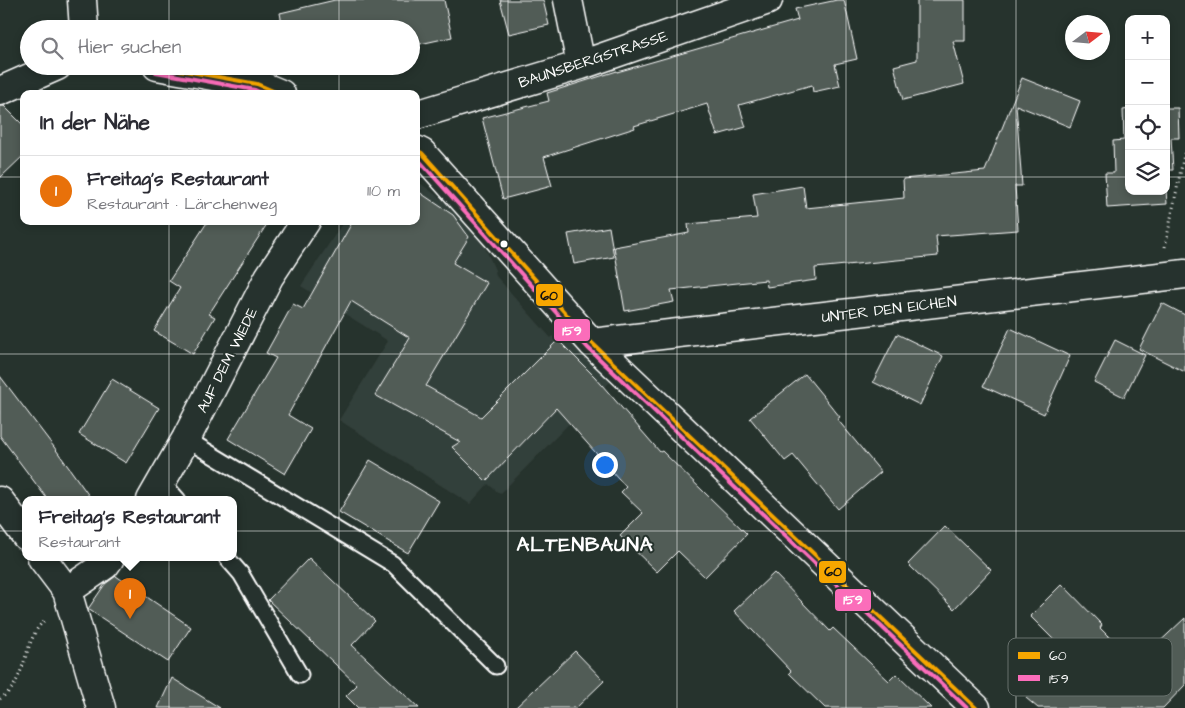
<!DOCTYPE html>
<html lang="de">
<head>
<meta charset="utf-8">
<style>
  :root { --surface:#fff; --page:#f7f7f7; --text:#2b2b33; --muted:#7c7c81; --line:#e1e1e2; --accent:#0f766e }
  body { margin:0; font-family:"Architects Daughter",sans-serif; background:var(--page); color:var(--text) }
  .controls { position:absolute; right:15px; top:15px; display:grid; overflow:hidden; border-radius:10px; box-shadow:0 2px 8px #0003 }
  .controls button { width:45px; height:45px; display:grid; place-items:center; padding:0; border:0; border-bottom:1px solid var(--line); background:var(--surface); color:var(--text); font:25px sans-serif }
  .compass { position:absolute; left:1065px; top:15px; width:45px; height:45px; border-radius:50%; background:var(--surface); box-shadow:0 2px 8px #0003; rotate:74deg }
  .you { position:absolute; left:604px; top:464px; width:18px; height:18px; margin:-12px; border:4px solid #fff; border-radius:50%; background:#1a73e8; box-shadow:0 0 0 8px #1a73e833 }
  .badge { display:grid; place-items:center; width:32px; height:32px; border-radius:50%; background:var(--accent); color:#fff; font-size:16px; font-weight:700 }
  .pin { position:absolute; translate:-50% -41px; filter:drop-shadow(0 1px 2px #0008) }
  .pin::after { content:''; position:absolute; top:26px; width:18px; height:15px; background:inherit; clip-path:polygon(0 0,100% 0,50% 100%) }
  .popup { position:absolute; left:22px; top:496px; width:215px; height:65px; box-sizing:border-box; display:grid; place-content:center; border-radius:10px; background:var(--surface); filter:drop-shadow(0 1px 4px #0005); font-size:16px; white-space:nowrap; color:var(--muted) }
  .popup b { font-size:19px; color:var(--text) }
  .popup::after { content:''; position:absolute; left:50%; top:100%; margin-left:-10px; border:10px solid transparent; border-top-color:var(--surface) }
  .list { margin:0; padding:0; list-style:none }
  h2 { display:flex; justify-content:space-between; align-items:center; height:65px; margin:0; padding:0 20px; font-size:21px }
  h2 small { font-size:16px; font-weight:400; color:var(--muted) }
  .list li { display:grid; grid-template-columns:32px 1fr auto; gap:15px; align-items:center; box-sizing:border-box; height:70px; padding:0 20px; border-top:1px solid var(--line) }
  .list b { display:block; font-size:19px; white-space:nowrap }
  .list p { margin:0; font-size:16px; white-space:nowrap; color:var(--muted) }
  .list em { font-size:16px; font-style:normal; color:var(--muted) }
  .icon { flex:none; width:28px; height:28px; fill:none; stroke:currentColor; stroke-width:2; stroke-linecap:round; stroke-linejoin:round }
  .map { position:relative; flex:none; width:1185px; height:708px; overflow:hidden }
  .search { position:absolute; background:var(--surface); box-shadow:0 2px 8px #0003; left:20px; top:20px; width:400px; height:55px; display:flex; align-items:center; gap:12px; box-sizing:border-box; padding:0 18px; border-radius:28px; color:var(--muted); font-size:19px }
  .panel { position:absolute; background:var(--surface); box-shadow:0 2px 8px #0003; left:20px; top:90px; width:400px; height:135px; border-radius:10px }
  .map>svg:first-child { display:block }
  .built { fill:#333f3a }
  .building { fill:#515c57; stroke:#fff }
  .lines { fill:none; stroke-linecap:round; stroke-linejoin:round }
  .service-casing { stroke:#fff; stroke-width:19 }
  .minor-casing { stroke:#fff; stroke-width:31 }
  .path { stroke:#fff; stroke-width:3; stroke-dasharray:1 4; stroke-linecap:butt }
  .service { stroke:#26332d; stroke-width:15 }
  .minor { stroke:#26332d; stroke-width:28 }
  .bus-1-casing { stroke:#26332d; stroke-width:8 }
  .bus-2-casing { stroke:#26332d; stroke-width:8 }
  .bus-1 { stroke:#f7a600; stroke-width:4 }
  .bus-2 { stroke:#fb6dba; stroke-width:4 }
  .grid { fill:none; stroke:#fff; stroke-width:1; stroke-opacity:0.55 }
  .bus-dot { fill:#fff; stroke:#26332d; stroke-width:2 }
  .labels { text-anchor:middle; stroke-width:4; stroke-linejoin:round; paint-order:stroke }
  .street-label { font-size:15px; fill:#fff; stroke:#26332d }
  .district-label { font-size:20px; font-weight:bold; letter-spacing:1px; fill:#fff; stroke:#26332d }
  .key { fill:#26332d; stroke:#67706c; stroke-width:1 }
  .key-label { font-size:14px; fill:#fff }
  .line-badge { stroke:#26332d; stroke-width:2 }
  .badge-label { font-size:14px; text-anchor:middle; font-weight:bold; fill:#fff }
  .pale-badge-label { font-size:14px; text-anchor:middle; font-weight:bold; fill:#111 }
</style>
</head>
<body>
<div class="map">
<svg width="1185" height="708" viewBox="0 0 1185 708">
  <rect width="100%" height="100%" fill="#26332d"/>
  <filter id="ink" filterUnits="userSpaceOnUse"><feTurbulence type="fractalNoise" baseFrequency=".02" numOctaves="2"/><feDisplacementMap in="SourceGraphic" scale="10" xChannelSelector="R" yChannelSelector="G"/><feConvolveMatrix kernelMatrix="1 2 1 2 8 2 1 2 1" color-interpolation-filters="sRGB"/></filter>
  <g filter="url(#ink)">
    <path class="built" d="M416,180L449,205L472,227L484,245L495,270L496,276L551,338L563,327L611,381L500,494L488,484L470,504L339,420L388,341L301,286L344,221H416Z"/>
    <path class="building" d="M335,0H444L452,37L411,46V29H283L280,13Z
      M500,0H543L549,25L509,34Z
      M837,0H844L857,59L835,64L840,86L813,92L812,85L739,105L746,127L717,135L707,104L634,126L635,128L544,157L552,186L503,199L482,118L549,101L547,93L617,71V72L798,20L795,9Z
      M917,0H965V41H953L964,84L903,100L894,66L917,60Z
      M1022,78L1080,101L1070,127L1016,105L1022,186H1015L1018,230L936,236L938,256L815,268L816,280L767,287L766,280L671,290L674,302L625,311L614,247L689,233L688,224L757,218L753,194L803,186L806,208L904,198L903,179L985,171Z
      M0,106H4L24,126V155L0,178Z
      M1166,108H1178L1179,138H1171L1173,170H1166Z
      M1129,109V191L1166,190L1167,204L1107,208L1105,173H1114L1113,141L1124,140L1123,110Z
      M416,190L453,215L469,237L453,263L487,283L426,386L481,417L558,340L595,377L660,452L662,451L747,534L705,577L678,551L657,572L620,536L643,513L621,492L626,487L556,408L486,481L452,447L460,442L375,395L410,338L351,301L288,415L311,429L285,474L228,439L276,358L266,353L293,304L303,309L353,221H416Z
      M208,221H269L209,314L215,317L193,354L154,331L180,288L169,281Z
      M609,227L614,257L574,264L568,234Z
      M1162,303L1185,315V372L1139,349Z
      M1010,328L1070,356L1044,414L983,386Z
      M897,334L943,356L920,405L873,382Z
      M1115,340L1145,355L1124,397L1094,382Z
      M805,374L840,417L837,419L881,472L838,509L793,455L785,461L750,418Z
      M0,376L54,447L92,500H48L0,436Z
      M112,379L159,408L126,463L79,434Z
      M370,460L439,501L408,553L339,512Z
      M945,526L991,570L954,609L908,564Z
      M309,558L375,621L352,645L419,708H358L346,696L357,685L268,600Z
      M774,573L830,631L833,628L889,681L896,674L931,708H825L789,673L791,671L734,611Z
      M116,576L191,627L168,662L88,609L105,584Z
      M1062,584L1102,625L1100,628L1136,664L1185,618V685L1163,708H1038L1026,698L1064,650L1030,616Z
      M575,651L604,681L576,708H515Z
      M172,678L220,708H158Z"/>
    <g class="lines">
      <g class="service-casing">
        <path id="service" d="M186,439L393,564L496,666
          M162,482L178,500
          M227,558L241,574L300,675"/>
      </g>
      <g class="minor-casing">
        <path id="minor" d="M82,0L84,29
          M568,0L581,65
          M157,66L257,84L281,94
          M0,91L57,66
          M416,115L581,65L768,0
          M416,150L422,153L592,343L976,708
          M592,343L1185,274
          M151,500L186,439L269,277L306,221
          M0,501L26,536
          M42,558L67,591L101,708
          M67,591L105,565L110,558"/>
      </g>
      <path class="path" d="M1165,247L1185,150
        M0,699C4,696 9,692 12,688C26,669 27,635 45,620"/>
      <use href="#service" class="service"/>
      <use href="#minor" class="minor"/>
      <g class="bus-1-casing">
        <path id="bus-1" d="M158,66L257,84L280,94
          M416,150L422,153L592,343L976,708"/>
      </g>
      <g class="bus-2-casing">
        <path id="bus-2" d="M156,72L255,90L264,94
          M416,157L588,348L967,708"/>
      </g>
      <use href="#bus-1" class="bus-1"/>
      <use href="#bus-2" class="bus-2"/>
    </g>
  </g>
  <path class="grid" d="M169,0V29M339,0V29M508,0V708M677,0V708M846,0V708M1016,0V708M169,66V94M339,66V94M0,177H24M416,177H1129M1166,177H1185M169,221V708M339,221V708M0,354H1185M0,531H1185"/>
  <circle class="bus-dot" cx="504" cy="244" r="4.5"/>
  <g class="labels">
    <g class="street-label">
      <text transform="translate(593 59) rotate(-18)" y="5">BAUNSBERGSTRASSE</text>
      <text transform="translate(889 309) rotate(-7)" y="5">UNTER DEN EICHEN</text>
      <text transform="translate(227 360) rotate(-63)" y="5">AUF DEM WIEDE</text>
    </g>
    <g class="district-label">
      <text x="585" y="551">ALTENBAUNA</text>
    </g>
  </g>
  <rect x="1008" y="638" width="164" height="58" rx="8" class="key"/>
  <rect x="1018" y="652" width="22" height="7" fill="#f7a600"/>
  <rect x="1018" y="675" width="22" height="6" fill="#fb6dba"/>
  <g class="key-label">
    <text x="1049" y="660">60</text>
    <text x="1049" y="683">159</text>
  </g>
  <g class="line-badge">
    <rect x="535" y="283" width="29" height="24" rx="5" fill="#f7a600"/>
    <rect x="553" y="318" width="38" height="24" rx="5" fill="#fb6dba"/>
    <rect x="818" y="560" width="29" height="24" rx="5" fill="#f7a600"/>
    <rect x="834" y="588" width="38" height="24" rx="5" fill="#fb6dba"/>
  </g>
  <g class="badge-label">
    <text x="572" y="335">159</text>
    <text x="853" y="604">159</text>
  </g>
  <g class="pale-badge-label">
    <text x="549" y="300">60</text>
    <text x="833" y="576">60</text>
  </g>
</svg>
<div class="controls">
<button>+</button>
<button>−</button>
<button><svg class="icon" aria-label="locate" viewBox="0 0 24 24"><circle cx="12" cy="12" r="6"/><path d="M12 2v4M12 18v4M2 12h4M18 12h4"/></svg></button>
<button><svg class="icon" aria-label="layers" viewBox="0 0 24 24"><path d="M12 4l9 5-9 5-9-5zM3 14l9 5 9-5"/></svg></button>
</div>
<svg class="compass" viewBox="-18 -18 36 36"><path d="M0-13l5 13h-10z" fill="#e53935"/><path d="M0 13l5-13h-10z" fill="#7c7c81"/></svg>
<div class="you"></div>
<div class="pin badge" style="left:130px;top:619px;background:#e8710a">1</div>
<div class="popup"><b>Freitag's Restaurant</b>Restaurant</div>
<div class="search"><svg class="icon" aria-label="search" viewBox="0 0 24 24"><circle cx="10" cy="10" r="6"/><path d="M15 15l6 6"/></svg>Hier suchen</div>
<section class="panel">
<h2>In der Nähe<small></small></h2>
<ul class="list">
<li><span class="badge" style="background:#e8710a">1</span><div><b>Freitag's Restaurant</b><p>Restaurant · Lärchenweg</p></div><em>110 m</em></li>
</ul>
</section>
</div>
</body>
</html>
